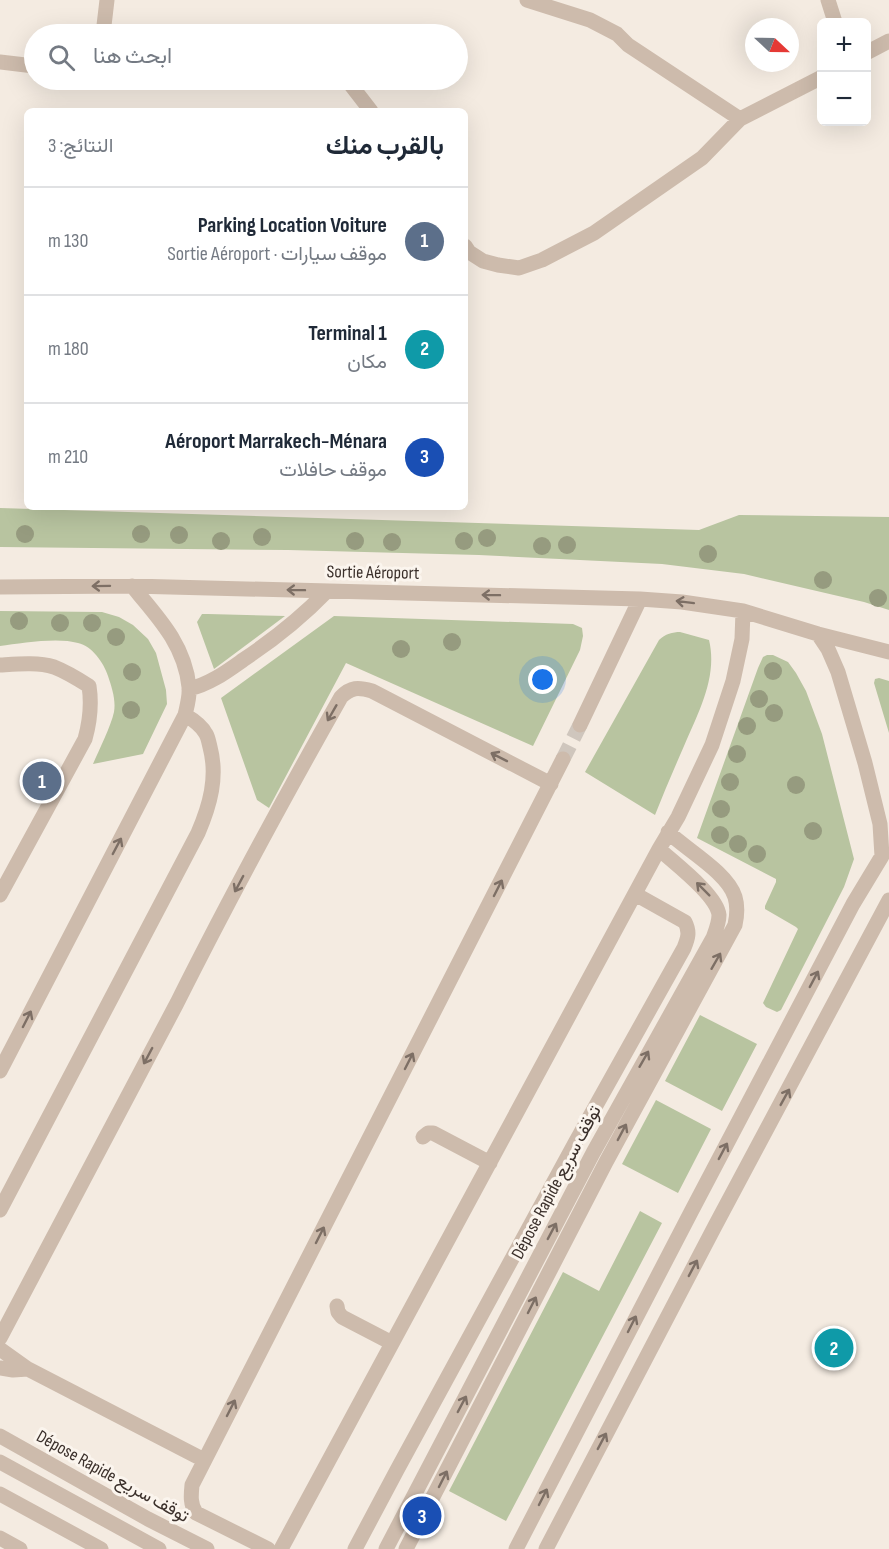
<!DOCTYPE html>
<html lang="ar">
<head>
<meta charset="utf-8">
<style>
  :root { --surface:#fff; --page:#f6f6f7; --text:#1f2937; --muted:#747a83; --line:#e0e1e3; --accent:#d93025 }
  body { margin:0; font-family:"Sofia Sans Condensed",Vazirmatn,sans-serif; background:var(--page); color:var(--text); direction:rtl }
  .controls { position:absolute; right:18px; top:18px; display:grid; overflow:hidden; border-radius:9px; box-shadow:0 6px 24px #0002 }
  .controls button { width:54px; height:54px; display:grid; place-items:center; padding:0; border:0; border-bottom:2px solid var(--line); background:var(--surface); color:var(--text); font:30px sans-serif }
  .compass { position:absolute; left:745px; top:18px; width:54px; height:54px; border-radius:50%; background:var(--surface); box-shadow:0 6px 24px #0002; rotate:112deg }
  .you { position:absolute; left:543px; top:680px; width:21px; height:21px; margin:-15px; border:4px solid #fff; border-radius:50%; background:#1a73e8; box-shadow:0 0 0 9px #1a73e833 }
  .badge { display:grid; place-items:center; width:39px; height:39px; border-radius:50%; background:var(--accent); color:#fff; font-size:20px; font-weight:700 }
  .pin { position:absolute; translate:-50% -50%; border:3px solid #fff; box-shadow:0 2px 6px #0006 }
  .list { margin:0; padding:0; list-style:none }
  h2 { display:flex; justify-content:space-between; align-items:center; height:78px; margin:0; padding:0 24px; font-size:26px }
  h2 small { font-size:20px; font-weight:400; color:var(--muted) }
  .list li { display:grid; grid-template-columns:39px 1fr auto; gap:18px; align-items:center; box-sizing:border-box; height:108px; padding:0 24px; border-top:2px solid var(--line) }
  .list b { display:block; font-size:22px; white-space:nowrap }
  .list p { margin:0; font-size:20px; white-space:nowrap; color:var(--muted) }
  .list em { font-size:20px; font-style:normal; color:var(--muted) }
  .icon { flex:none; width:33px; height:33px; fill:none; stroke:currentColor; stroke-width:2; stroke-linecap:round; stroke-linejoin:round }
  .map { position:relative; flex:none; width:889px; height:1549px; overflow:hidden; direction:ltr }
  .search { position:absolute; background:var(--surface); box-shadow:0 6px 24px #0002; left:24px; top:24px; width:444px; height:66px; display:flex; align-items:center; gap:15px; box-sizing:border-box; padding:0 21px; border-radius:33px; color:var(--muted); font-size:22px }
  .panel { position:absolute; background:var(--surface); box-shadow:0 6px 24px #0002; left:24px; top:108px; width:444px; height:402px; border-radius:9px; direction:rtl }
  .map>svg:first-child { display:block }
  .green { fill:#b8c4a0 }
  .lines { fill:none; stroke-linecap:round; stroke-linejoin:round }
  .minor-tunnel { stroke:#cfc6bd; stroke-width:15; stroke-dasharray:15 8; stroke-linecap:butt }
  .minor { stroke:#cdbbac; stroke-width:15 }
  .tree { fill:#969b7f }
  .oneway { stroke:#7d6f65 }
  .labels { text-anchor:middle; stroke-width:6; stroke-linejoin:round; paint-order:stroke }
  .street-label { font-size:18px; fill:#3b302b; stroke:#fbf5ee }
</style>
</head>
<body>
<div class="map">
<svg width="889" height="1549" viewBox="0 0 889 1549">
  <rect width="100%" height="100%" fill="#f4ebe1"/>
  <path class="green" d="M0,508L699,530L739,515L889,517V610L864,602L744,574L662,564L479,555L288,550L0,547Z
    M0,611L102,612L119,617L133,625L148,639L156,653L166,690L167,704L143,754L93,764C99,750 111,726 114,712C116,700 112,688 108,676C104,663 92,646 78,643C58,637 21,643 0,646Z
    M202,614H208L285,616L214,669L197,622Z
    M334,616L573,624L582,628L583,636L580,650L533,746L346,663L269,808L257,800L221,698Z
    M680,632L709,640C718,677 698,713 684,746C674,769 664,792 655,815L585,772L659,640C665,634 673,632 680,632Z
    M767,655H773L788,662L796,673L806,691L822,734L854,859L844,887L781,1010L777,1012L766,1007L763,1003L798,929L796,927L765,909V906L776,882V879L697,838L758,668L763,657Z
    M879,678L889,681V733L874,683L875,679Z
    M700,1015L757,1044L722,1111L665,1081Z
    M656,1100L711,1129L678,1193L622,1164Z
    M640,1211L662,1223L506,1521L449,1491L563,1272L599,1291Z"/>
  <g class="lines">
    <path class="minor-tunnel" d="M563,759L580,725"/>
    <path class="minor" d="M527,0L590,20L617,34L628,45L740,119
      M828,0L835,22
      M103,34L107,0
      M866,53L889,41
      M0,62L34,66
      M347,80L371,111
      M465,246L469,252L483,261L498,265L519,268L542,260L594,233L702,158L740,119L822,77
      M0,587L132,586L640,599L682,602L743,611L818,634L889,652
      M0,665C17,664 38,662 54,667C67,672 78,679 89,686C92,705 90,721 85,739L0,895
      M189,689C210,684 226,672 243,660C273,640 302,617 327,591
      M580,725L640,599
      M0,1071L185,715C187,706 190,696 189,687C185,645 158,617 132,586
      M423,1137L428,1133H433L490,1163
      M0,1210L198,833C210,805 218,777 210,747C209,743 208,737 206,734C202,726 192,719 185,715
      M337,1306L338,1312L342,1317L392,1343
      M0,1338L177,1003C229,899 284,798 341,697C351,687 358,687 372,691L551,784
      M0,1349L28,1369L204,1460
      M0,1368L13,1370L28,1369
      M0,1436L148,1519L207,1549
      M0,1462L159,1549
      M0,1494L101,1549
      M0,1538L20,1549
      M268,1549L196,1513C190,1504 191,1495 192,1485L563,759
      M281,1549L659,849L678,817L712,745L733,681L742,639L743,611
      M355,1549L397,1470L575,1143L684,948C688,938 690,932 685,922L635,894
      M386,1549L593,1153L713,938C716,930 719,923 719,915C717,895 674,863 659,849
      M406,1549L606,1162L735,925C737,916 738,907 735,897C728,873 687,850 668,832
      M516,1549L691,1212L853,904L882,856L880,824L865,763L838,672L828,649L818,634
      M546,1549L715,1226L889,900"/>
  </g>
  <g class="tree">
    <circle cx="25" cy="534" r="9"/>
    <circle cx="141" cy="534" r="9"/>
    <circle cx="179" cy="535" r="9"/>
    <circle cx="262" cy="537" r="9"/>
    <circle cx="487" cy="538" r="9"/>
    <circle cx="221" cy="541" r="9"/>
    <circle cx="355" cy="541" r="9"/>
    <circle cx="464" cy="541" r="9"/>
    <circle cx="392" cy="542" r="9"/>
    <circle cx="567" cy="545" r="9"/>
    <circle cx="542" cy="546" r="9"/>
    <circle cx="708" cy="554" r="9"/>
    <circle cx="823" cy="580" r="9"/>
    <circle cx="878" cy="598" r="9"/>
    <circle cx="19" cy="621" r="9"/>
    <circle cx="60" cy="623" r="9"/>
    <circle cx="92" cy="623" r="9"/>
    <circle cx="116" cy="637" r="9"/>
    <circle cx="452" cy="642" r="9"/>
    <circle cx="401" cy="649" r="9"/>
    <circle cx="773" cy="671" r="9"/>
    <circle cx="132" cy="672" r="9"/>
    <circle cx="759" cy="699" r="9"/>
    <circle cx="131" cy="710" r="9"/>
    <circle cx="774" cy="713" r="9"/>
    <circle cx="747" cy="726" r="9"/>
    <circle cx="737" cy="754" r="9"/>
    <circle cx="730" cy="782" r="9"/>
    <circle cx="796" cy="785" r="9"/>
    <circle cx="721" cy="809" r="9"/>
    <circle cx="813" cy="831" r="9"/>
    <circle cx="720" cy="835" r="9"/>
    <circle cx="738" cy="844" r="9"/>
    <circle cx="757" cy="854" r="9"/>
  </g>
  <defs><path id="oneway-shaft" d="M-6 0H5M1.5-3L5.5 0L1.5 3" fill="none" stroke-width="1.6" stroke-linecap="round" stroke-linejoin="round" transform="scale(1.5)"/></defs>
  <g class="oneway">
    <use href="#oneway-shaft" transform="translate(101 586) rotate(179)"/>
    <use href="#oneway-shaft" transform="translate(296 590) rotate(-179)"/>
    <use href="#oneway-shaft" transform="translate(491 595) rotate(-179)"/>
    <use href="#oneway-shaft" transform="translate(685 602) rotate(-173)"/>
    <use href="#oneway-shaft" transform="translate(332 713) rotate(120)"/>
    <use href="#oneway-shaft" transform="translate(499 757) rotate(-153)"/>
    <use href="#oneway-shaft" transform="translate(117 846) rotate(-62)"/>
    <use href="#oneway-shaft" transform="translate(239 884) rotate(118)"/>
    <use href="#oneway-shaft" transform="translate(498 888) rotate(-63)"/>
    <use href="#oneway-shaft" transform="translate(703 889) rotate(-135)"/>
    <use href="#oneway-shaft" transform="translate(716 961) rotate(-60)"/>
    <use href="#oneway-shaft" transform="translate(814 979) rotate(-62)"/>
    <use href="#oneway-shaft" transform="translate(27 1019) rotate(-63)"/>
    <use href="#oneway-shaft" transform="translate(148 1056) rotate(118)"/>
    <use href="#oneway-shaft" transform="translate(644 1059) rotate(-60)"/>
    <use href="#oneway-shaft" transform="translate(409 1061) rotate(-63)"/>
    <use href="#oneway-shaft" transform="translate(785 1097) rotate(-61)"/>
    <use href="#oneway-shaft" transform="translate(622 1132) rotate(-62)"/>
    <use href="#oneway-shaft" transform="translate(723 1151) rotate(-62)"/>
    <use href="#oneway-shaft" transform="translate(552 1231) rotate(-62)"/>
    <use href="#oneway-shaft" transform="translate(320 1235) rotate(-63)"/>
    <use href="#oneway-shaft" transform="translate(693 1268) rotate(-62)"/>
    <use href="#oneway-shaft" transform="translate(532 1305) rotate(-63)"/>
    <use href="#oneway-shaft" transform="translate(632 1324) rotate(-63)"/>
    <use href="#oneway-shaft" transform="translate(462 1404) rotate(-62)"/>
    <use href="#oneway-shaft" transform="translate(231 1408) rotate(-63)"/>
    <use href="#oneway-shaft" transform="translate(602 1441) rotate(-62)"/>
    <use href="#oneway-shaft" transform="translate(443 1479) rotate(-63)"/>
    <use href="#oneway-shaft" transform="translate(543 1497) rotate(-63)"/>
  </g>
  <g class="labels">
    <g class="street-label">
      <text transform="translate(373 572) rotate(1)" y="6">Sortie Aéroport</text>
      <text transform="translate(556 1182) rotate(-62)" y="6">Dépose Rapide توقف سريع</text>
      <text transform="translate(113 1476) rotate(29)" y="6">Dépose Rapide توقف سريع</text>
    </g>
  </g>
</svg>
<div class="controls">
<button>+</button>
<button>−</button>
</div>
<svg class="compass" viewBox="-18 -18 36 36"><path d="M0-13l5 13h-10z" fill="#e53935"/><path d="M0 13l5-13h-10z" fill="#747a83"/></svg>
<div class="you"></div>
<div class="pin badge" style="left:42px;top:781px;background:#5c6f8a">1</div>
<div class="pin badge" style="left:834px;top:1348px;background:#0f9aa8">2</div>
<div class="pin badge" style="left:422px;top:1516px;background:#1a4fb4">3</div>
<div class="search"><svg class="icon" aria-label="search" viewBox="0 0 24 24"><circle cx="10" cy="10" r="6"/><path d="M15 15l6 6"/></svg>ابحث هنا</div>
<section class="panel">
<h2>بالقرب منك<small>النتائج: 3</small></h2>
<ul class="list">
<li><span class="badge" style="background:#5c6f8a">1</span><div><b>Parking Location Voiture</b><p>موقف سيارات · Sortie Aéroport</p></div><em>130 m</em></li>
<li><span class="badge" style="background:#0f9aa8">2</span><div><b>Terminal 1</b><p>مكان</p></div><em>180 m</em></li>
<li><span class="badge" style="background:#1a4fb4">3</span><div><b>Aéroport Marrakech-Ménara</b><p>موقف حافلات</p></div><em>210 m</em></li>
</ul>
</section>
</div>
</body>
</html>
